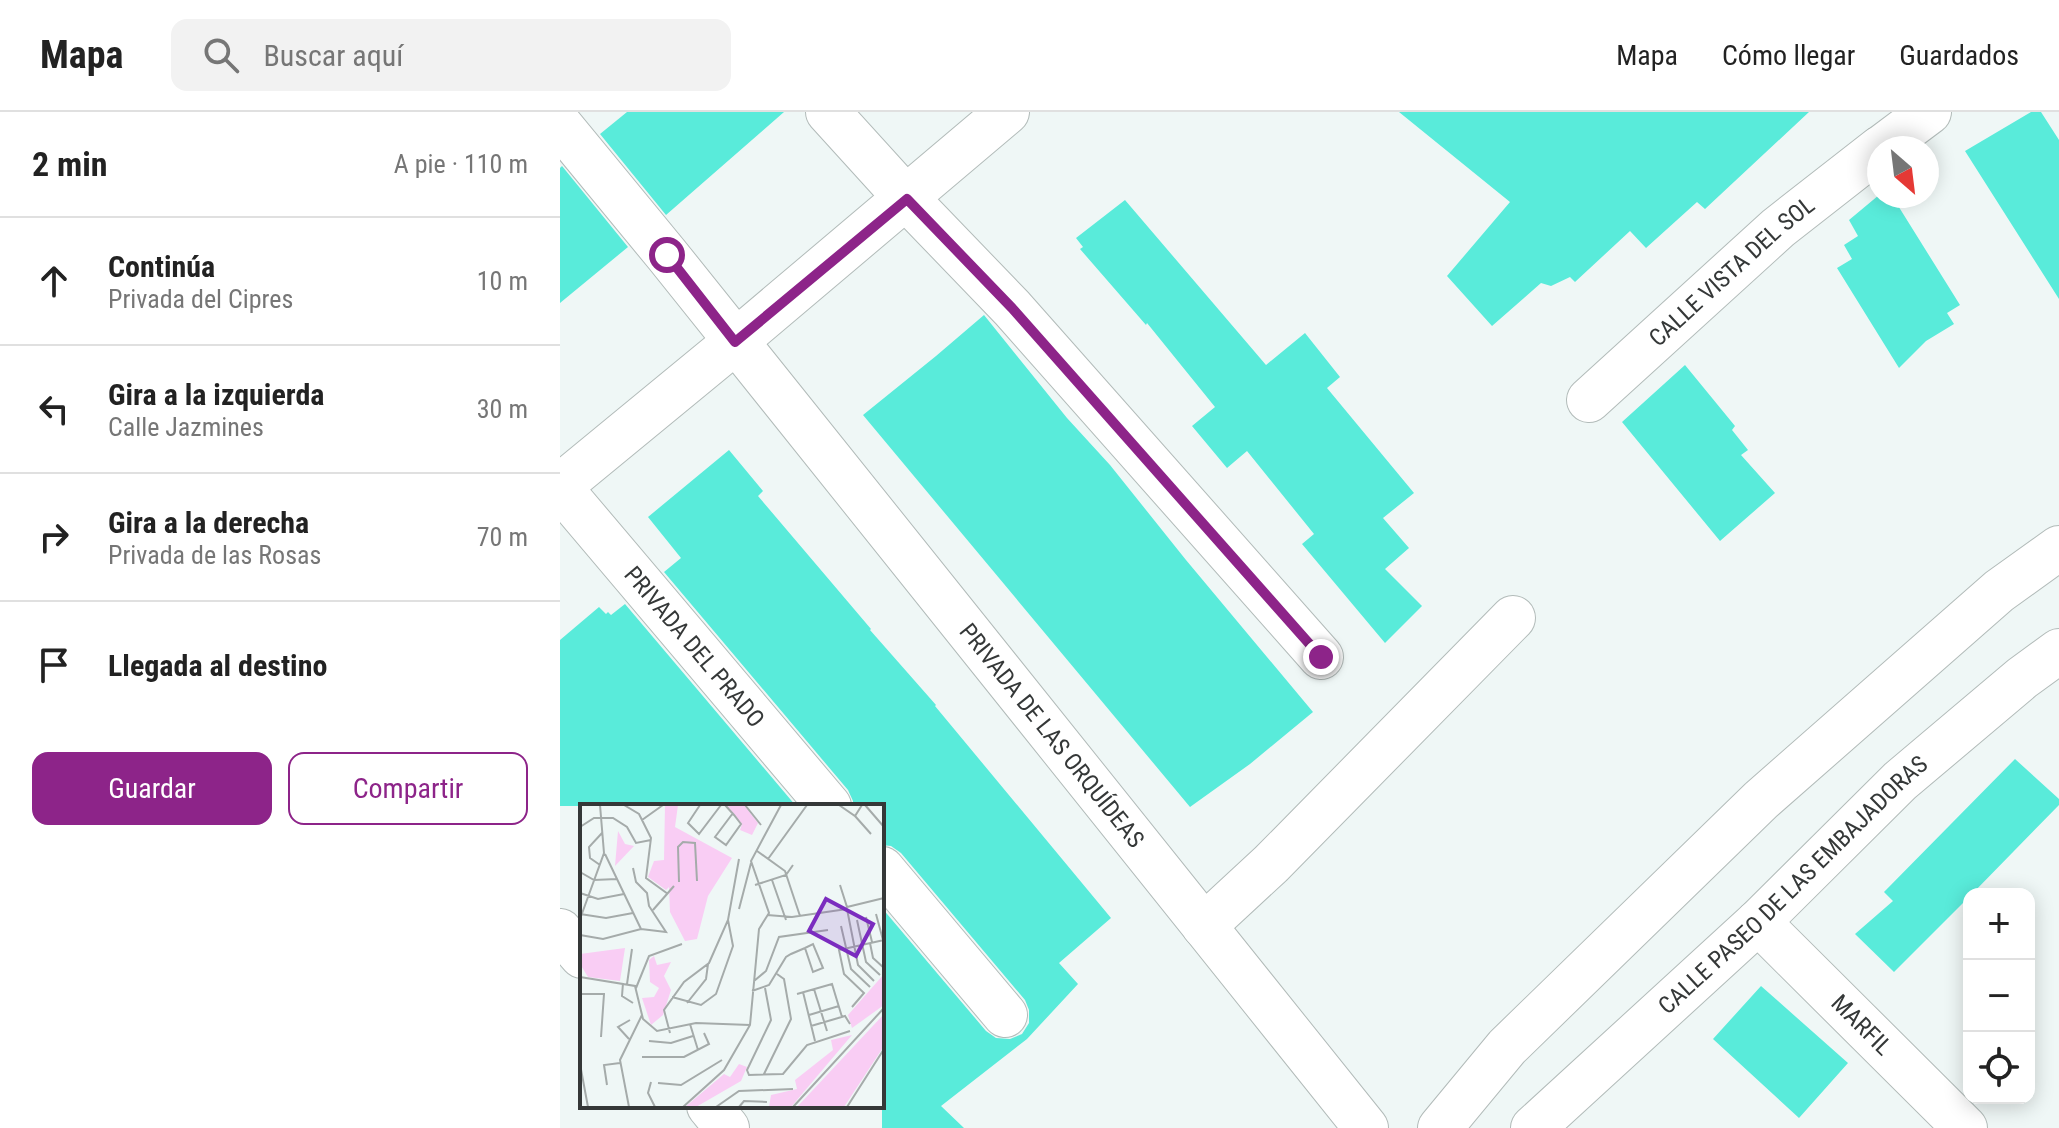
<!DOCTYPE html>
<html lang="es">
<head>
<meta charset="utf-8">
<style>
  :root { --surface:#fff; --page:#f2f2f2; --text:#222; --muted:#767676; --line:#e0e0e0; --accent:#8d2489 }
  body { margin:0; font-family:"Roboto Condensed",sans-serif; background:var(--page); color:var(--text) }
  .controls { position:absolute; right:24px; bottom:24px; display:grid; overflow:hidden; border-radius:16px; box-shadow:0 4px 20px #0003 }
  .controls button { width:72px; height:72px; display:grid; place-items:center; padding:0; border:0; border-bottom:2px solid var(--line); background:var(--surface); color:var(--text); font:40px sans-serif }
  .compass { position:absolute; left:1307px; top:24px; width:72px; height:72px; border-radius:50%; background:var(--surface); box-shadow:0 4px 20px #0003; rotate:152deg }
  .stop { position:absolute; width:24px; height:24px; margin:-18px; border:6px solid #8d2489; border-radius:50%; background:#fff }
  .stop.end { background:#8d2489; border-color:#fff; box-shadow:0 2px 8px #0008 }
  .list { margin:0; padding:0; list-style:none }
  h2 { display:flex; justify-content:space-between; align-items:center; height:104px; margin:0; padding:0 32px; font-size:34px }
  h2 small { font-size:26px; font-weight:400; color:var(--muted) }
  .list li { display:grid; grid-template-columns:52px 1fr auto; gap:24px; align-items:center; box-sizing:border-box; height:128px; padding:0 32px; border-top:2px solid var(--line) }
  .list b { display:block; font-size:30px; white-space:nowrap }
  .list p { margin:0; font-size:26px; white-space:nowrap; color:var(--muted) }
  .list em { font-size:26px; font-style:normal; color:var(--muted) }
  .actions { display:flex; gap:16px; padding:24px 32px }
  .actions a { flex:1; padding:18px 0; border:2px solid var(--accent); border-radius:16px; text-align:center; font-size:28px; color:var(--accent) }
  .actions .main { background:var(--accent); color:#fff }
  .icon { flex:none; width:44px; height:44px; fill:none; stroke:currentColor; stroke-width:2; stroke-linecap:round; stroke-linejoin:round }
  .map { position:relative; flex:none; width:1499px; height:1016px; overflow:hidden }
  header { display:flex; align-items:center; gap:48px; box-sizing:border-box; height:112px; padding:0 40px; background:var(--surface); border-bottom:2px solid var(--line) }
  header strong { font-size:38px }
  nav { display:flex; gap:44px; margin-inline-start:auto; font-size:28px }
  .search { width:560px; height:72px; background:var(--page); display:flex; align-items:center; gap:20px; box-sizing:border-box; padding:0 28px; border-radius:16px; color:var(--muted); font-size:30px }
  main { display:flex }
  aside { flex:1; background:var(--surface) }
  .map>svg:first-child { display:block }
  .building { fill:#59ebda }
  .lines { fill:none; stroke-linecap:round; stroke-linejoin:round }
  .minor-casing { stroke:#b2bbb9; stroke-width:46 }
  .minor { stroke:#fff; stroke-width:44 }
  .route { stroke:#8d2489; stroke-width:10 }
  .labels { text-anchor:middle; stroke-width:6; stroke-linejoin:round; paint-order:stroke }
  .street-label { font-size:24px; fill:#353838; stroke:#fff }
  .inset-road { fill:none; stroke:#a5abaa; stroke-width:2 }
  .view { fill:#7b2cbf; fill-opacity:0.15; stroke:#7b2cbf; stroke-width:4 }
  .inset-edge { fill:none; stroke:#353838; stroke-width:4 }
</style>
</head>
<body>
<header>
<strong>Mapa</strong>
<div class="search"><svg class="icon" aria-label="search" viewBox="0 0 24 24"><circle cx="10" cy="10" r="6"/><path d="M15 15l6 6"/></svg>Buscar aquí</div>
<nav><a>Mapa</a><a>Cómo llegar</a><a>Guardados</a></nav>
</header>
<main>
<aside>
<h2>2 min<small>A pie · 110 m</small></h2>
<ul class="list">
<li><svg class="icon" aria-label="ahead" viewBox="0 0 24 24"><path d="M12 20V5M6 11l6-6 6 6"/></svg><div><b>Continúa</b><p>Privada del Cipres</p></div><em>10 m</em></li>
<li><svg class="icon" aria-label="left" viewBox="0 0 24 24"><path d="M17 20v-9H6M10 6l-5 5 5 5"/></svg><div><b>Gira a la izquierda</b><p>Calle Jazmines</p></div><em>30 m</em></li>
<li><svg class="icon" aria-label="right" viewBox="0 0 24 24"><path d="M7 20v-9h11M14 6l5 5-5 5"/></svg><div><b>Gira a la derecha</b><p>Privada de las Rosas</p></div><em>70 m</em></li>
<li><svg class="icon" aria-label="arrive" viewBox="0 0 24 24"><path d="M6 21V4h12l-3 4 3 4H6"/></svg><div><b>Llegada al destino</b></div></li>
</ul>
<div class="actions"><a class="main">Guardar</a><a>Compartir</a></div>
</aside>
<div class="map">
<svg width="1499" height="1016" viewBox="0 0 1499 1016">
  <rect width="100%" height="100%" fill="#eff7f6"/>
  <path class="building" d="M67,0H224L106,103L40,22Z
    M839,0H1249L1145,97L1137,90L1086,136L1070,119L1015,170L1010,165L991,174L981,171L932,214L887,164L950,90Z
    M1471,0H1481L1499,28V187L1405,39Z
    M2,54L68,135L0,191V56Z
    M1319,83L1332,84L1400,193L1387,201L1394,212L1366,229L1339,256L1277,156L1292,147L1284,133L1298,124L1289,108Z
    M565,88L706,253L745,221L780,265L767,276L854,381L823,406L849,436L825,457L862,494L825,531L742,432L754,422L687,339L667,356L632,314L655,295L587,211L586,213L520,137L523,135L516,126Z
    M424,203L507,306L550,353L626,448L753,600L690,652L630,695L303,303L376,244Z
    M1125,253L1175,314L1172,318L1188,338L1181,343L1215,381L1160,429L1062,310Z
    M169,338L203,379L198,384L311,517L310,518L376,593L375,594L551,806L499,851L518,872L467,927L381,994L404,1016H322V796L426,919L436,926L450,927L462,922L469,911V898L465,888L341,741L331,734L322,733V694H293V689L288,678L104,460L121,446L88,405Z
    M65,492L236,694H0V528L39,495L46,502L48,500L51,503Z
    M1455,647L1499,687V693L1412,782H1409V785L1334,860L1295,822L1333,789L1324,780Z
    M1201,874L1288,951L1239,1006L1153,927Z"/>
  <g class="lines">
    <g class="minor-casing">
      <g id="minor">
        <path d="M268,0L347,87L452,196L761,545"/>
        <path id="s1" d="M0,13L107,143L806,1016"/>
        <path d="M1321,36L1369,0"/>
        <path id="s2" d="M1029,288L1218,116L1319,37"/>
        <path d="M0,374L175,230L447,0"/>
        <path id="s3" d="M0,376L269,694"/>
        <path d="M322,757L445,903"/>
        <path id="s4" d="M1198,810L1405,1016"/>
        <path d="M644,814L711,752L953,506"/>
        <path d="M0,819L22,844"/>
        <path d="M149,994L167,1016"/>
        <path d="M880,1016L947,935L1201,688L1439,479L1499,436"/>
        <path id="s5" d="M973,1016L1198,810L1340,669L1462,566L1499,539"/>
      </g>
    </g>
    <use href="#minor" class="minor"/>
  </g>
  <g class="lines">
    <path class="route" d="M107,143L175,230L347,87L452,196L761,545"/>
  </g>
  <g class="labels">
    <g class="street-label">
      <text dy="8" stroke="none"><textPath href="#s2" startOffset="192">CALLE VISTA DEL SOL</textPath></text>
      <text dy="8" stroke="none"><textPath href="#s3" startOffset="208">PRIVADA DEL PRADO</textPath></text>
      <text dy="8" stroke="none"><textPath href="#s1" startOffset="784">PRIVADA DE LAS ORQUÍDEAS</textPath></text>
      <text dy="8" stroke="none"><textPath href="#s5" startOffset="356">CALLE PASEO DE LAS EMBAJADORAS</textPath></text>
      <text dy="8" stroke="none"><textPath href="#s4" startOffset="146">MARFIL</textPath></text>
    </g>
  </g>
  <g transform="translate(20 692)">
    <rect width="304" height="304" fill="#eff7f6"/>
    <path d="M85,1H98L95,23L152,54L128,92L117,135L105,137L90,108L89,83L86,86L68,73L74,57L84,56ZM147,1H164L178,19L172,31L160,26L162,20ZM38,27L45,40L54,42L35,62ZM45,144L40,177L8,173L0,160V150ZM74,152L77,161L91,158L84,172L91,186L83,211L71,221L62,194L74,193L79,184L70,178L69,156ZM304,170V201L272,224L268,211ZM304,210V242L264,303H217ZM272,231L211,303H189L191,291L217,285L215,276L253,246L251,236ZM159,260L167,263L161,277L116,303H105L144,270L150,273Z" fill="#f9cdf4"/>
    <path class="inset-road" d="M44,1L59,10L71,34L66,74L88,90M120,1L108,19L119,30L141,1M145,1L154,11L161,20L146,41L135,33L153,9M165,1L181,21M259,1L275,12L282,1M285,1L304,23M275,12L291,30M62,16L83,1M0,23L14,14H33L47,23L56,39L71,36M177,47L205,67L220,112M25,50L61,125M188,55L227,1M20,61L10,54L9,43L22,29M0,68L14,76L37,75M192,76L206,116M99,78L98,43L103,38L115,39L117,77M175,81L206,71L213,61M260,81L267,103L304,94M0,89L18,95L44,90M159,105L171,59M267,105L278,161L294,177M73,106L94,82M0,110L26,114L53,109M296,110L303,136M187,111L212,113L267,105M286,113L292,138M0,115L24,49L20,1M277,116L286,158L300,171M261,122L271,165L290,183M0,131L23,135L61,125L86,128L69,102L67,89L56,78L53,64M290,139L293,154L304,164M0,173L55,182L63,215L77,227L116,219L170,221M174,177L186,167L199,133L248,126M43,179L42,192L53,199M47,180L52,145M56,184L69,152L102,140M185,184L191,216L167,266L169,271L203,270L227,241L270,227M234,185L247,227M172,187L189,181L206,153L211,150L225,144L233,140L243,164L233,168L225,144M223,188L235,237M1,190H24L21,233M217,190L252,180L262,213M92,193L121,201L136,190L153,142L148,116M107,199L126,175L128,160M272,203L284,189L264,170L259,146L304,136M229,211L259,202M110,220L118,246M231,222L265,212L270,220M90,229L84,206L104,178L129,159L148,116L159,55M49,235L38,223L50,216M69,237L91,239L113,232M62,253H104L129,240L124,229M0,260L8,303M184,270L211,215L204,175L197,170M71,278L68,289L75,303M78,279L101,281L142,256M27,281L24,261L40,259M49,303L40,256L62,211M103,303L144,266L170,221L179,125L189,109L171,57L201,1M136,303L159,287L213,285M159,303L164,297L187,298M213,303L304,204M267,303L304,245"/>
    <path class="view" d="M246,95L293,120L276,152L229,127Z"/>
    <rect width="304" height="304" class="inset-edge"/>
  </g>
</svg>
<div class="controls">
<button>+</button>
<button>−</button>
<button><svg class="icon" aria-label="locate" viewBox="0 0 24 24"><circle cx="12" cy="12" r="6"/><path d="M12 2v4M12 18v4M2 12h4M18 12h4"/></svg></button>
</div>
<svg class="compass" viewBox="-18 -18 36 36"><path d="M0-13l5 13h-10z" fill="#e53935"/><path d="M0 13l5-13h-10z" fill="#767676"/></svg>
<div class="stop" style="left:107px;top:143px"></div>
<div class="stop end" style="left:761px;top:545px"></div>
</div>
</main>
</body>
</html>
